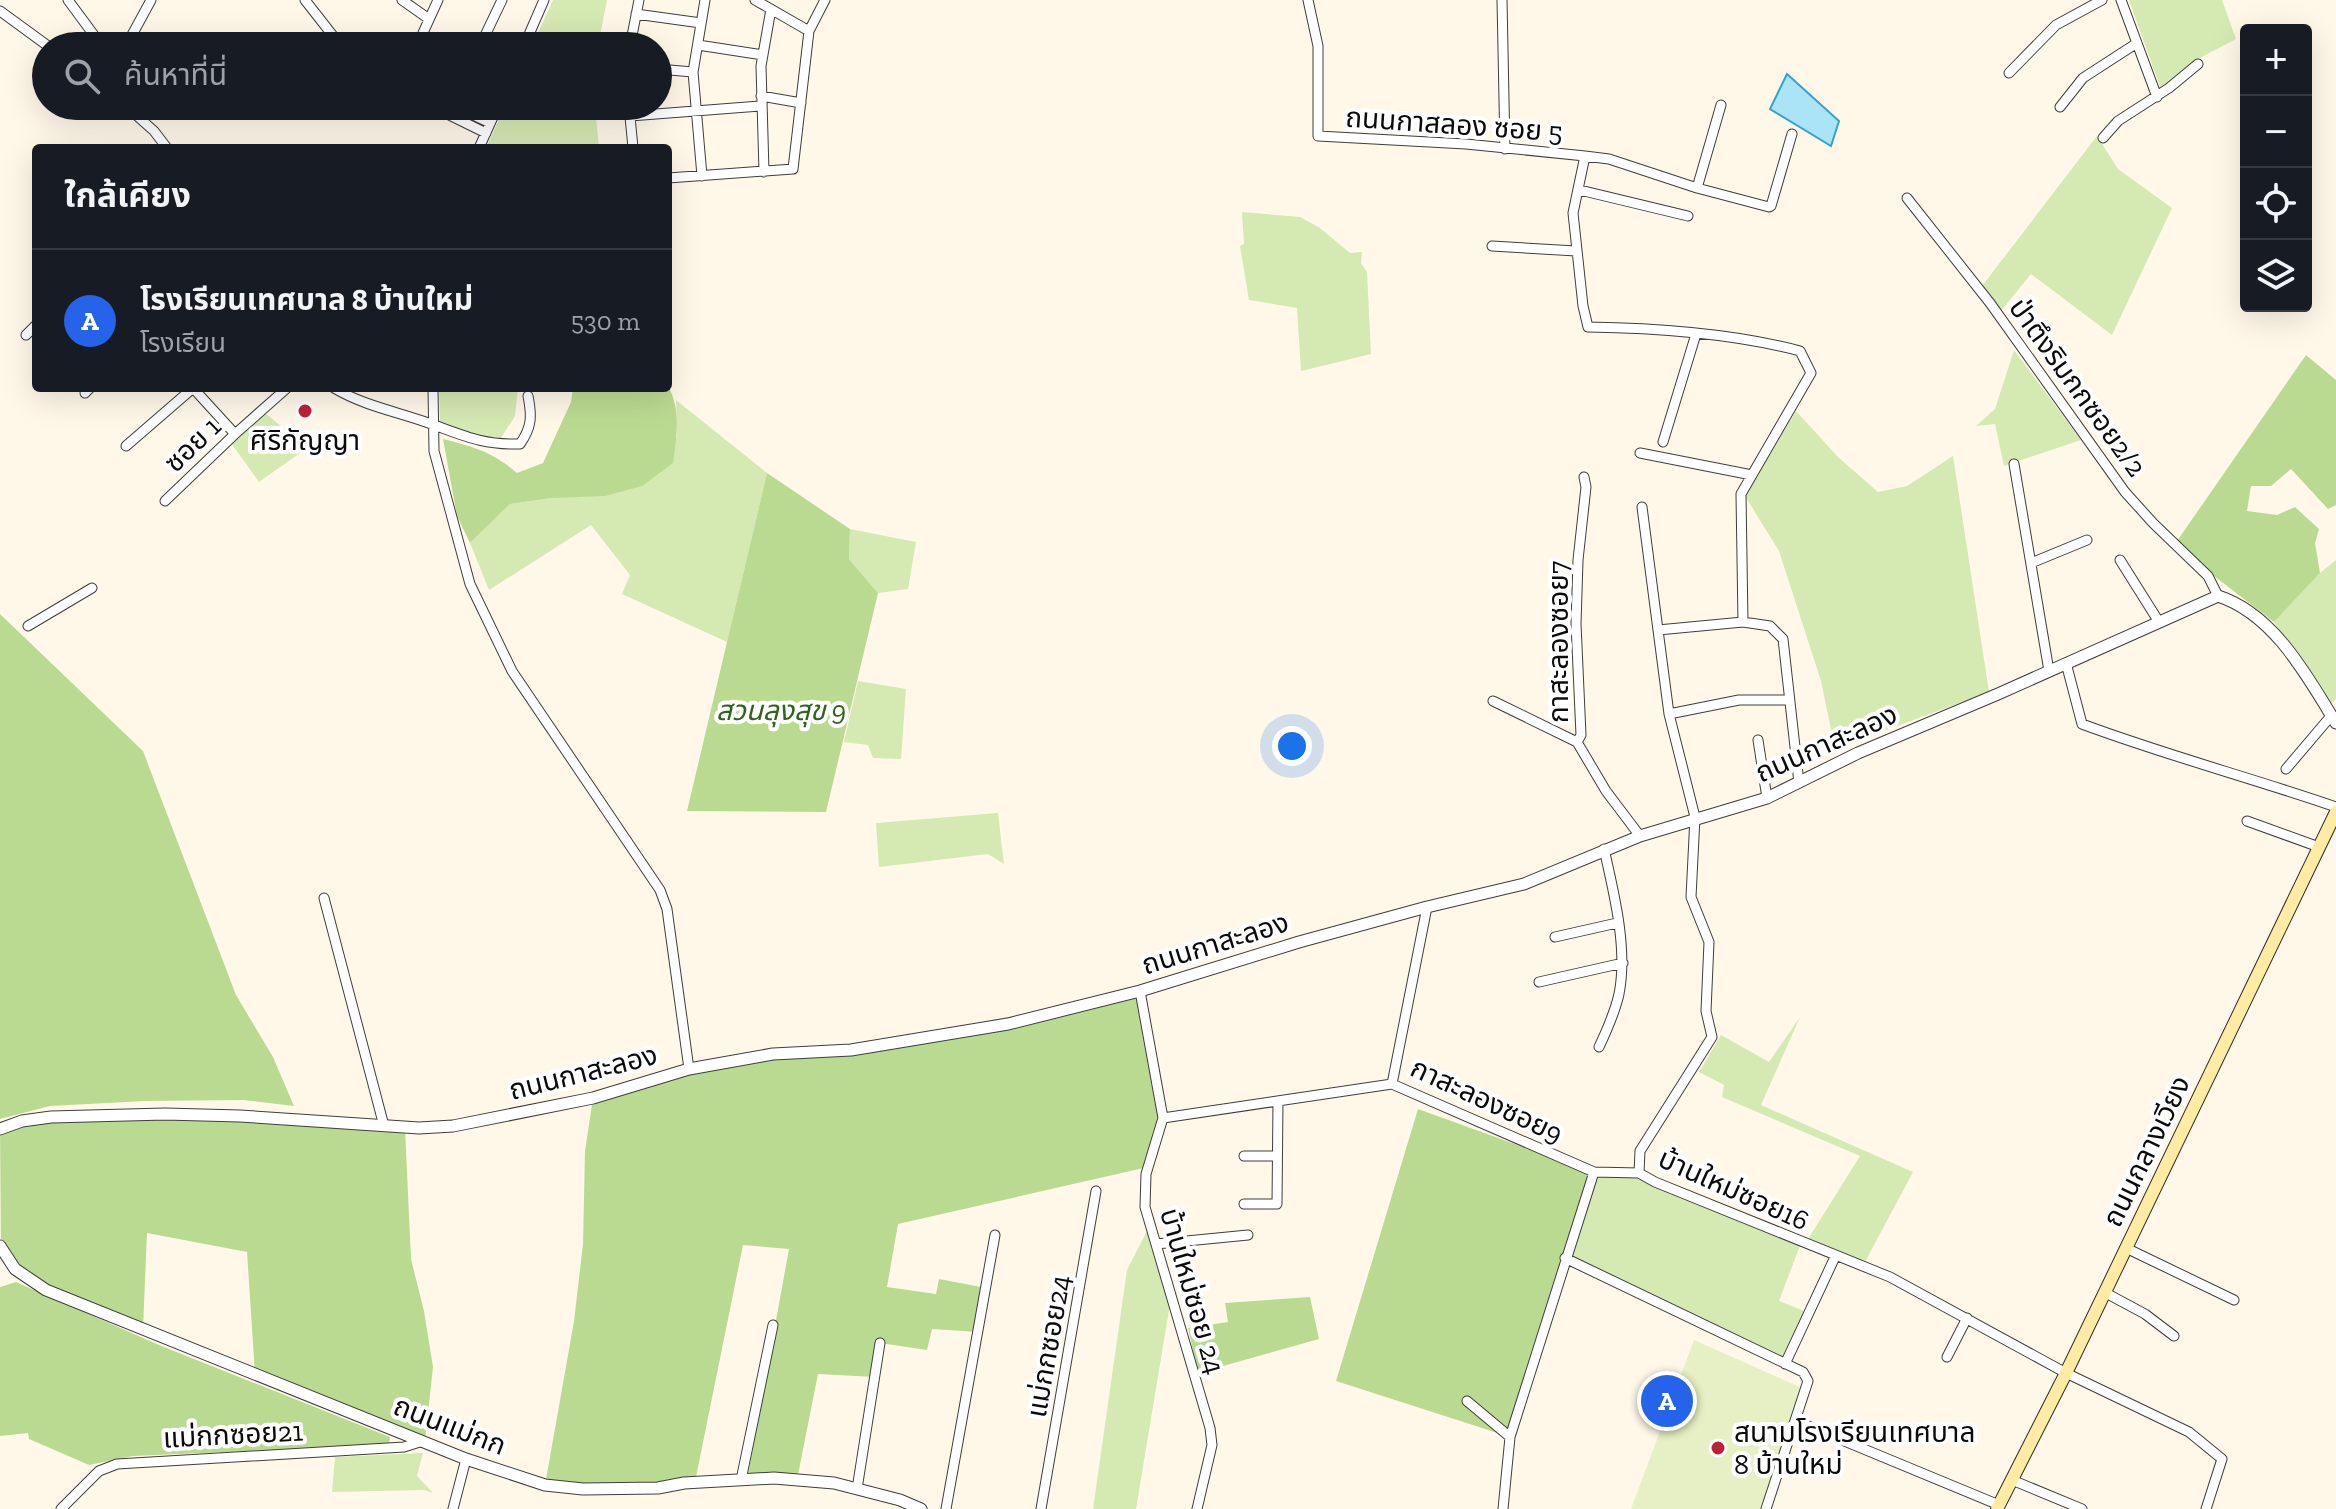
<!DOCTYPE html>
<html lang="th">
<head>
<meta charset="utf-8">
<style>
  :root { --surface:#171b24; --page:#20242c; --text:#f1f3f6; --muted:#9ea1a6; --line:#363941; --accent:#2563eb }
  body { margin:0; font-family:"Zilla Slab","Noto Sans Thai",serif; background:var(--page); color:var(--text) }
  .controls { position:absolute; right:24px; top:24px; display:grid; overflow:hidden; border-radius:8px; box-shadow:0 8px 32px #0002 }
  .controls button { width:72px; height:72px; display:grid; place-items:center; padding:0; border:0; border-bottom:2px solid var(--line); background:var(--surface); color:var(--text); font:40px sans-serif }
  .you { position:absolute; left:1292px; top:746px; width:28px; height:28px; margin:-20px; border:6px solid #fff; border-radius:50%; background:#1a73e8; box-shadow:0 0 0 12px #1a73e833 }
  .badge { display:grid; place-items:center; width:52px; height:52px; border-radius:50%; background:var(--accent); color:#fff; font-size:26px; font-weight:700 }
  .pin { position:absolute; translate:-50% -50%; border:4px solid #fff; box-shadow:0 2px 8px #0006 }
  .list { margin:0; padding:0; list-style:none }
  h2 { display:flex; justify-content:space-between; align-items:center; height:104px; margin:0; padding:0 32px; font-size:34px }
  h2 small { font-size:26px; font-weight:400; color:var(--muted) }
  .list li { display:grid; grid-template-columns:52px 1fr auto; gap:24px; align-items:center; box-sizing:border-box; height:144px; padding:0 32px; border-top:2px solid var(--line) }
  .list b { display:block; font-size:30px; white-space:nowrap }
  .list p { margin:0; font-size:26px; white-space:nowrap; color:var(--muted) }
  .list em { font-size:26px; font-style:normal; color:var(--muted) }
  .icon { flex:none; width:44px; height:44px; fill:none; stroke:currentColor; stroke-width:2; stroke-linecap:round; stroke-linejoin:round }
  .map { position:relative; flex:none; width:2336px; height:1509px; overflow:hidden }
  .search { position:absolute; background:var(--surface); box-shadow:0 8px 32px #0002; left:32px; top:32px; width:640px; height:88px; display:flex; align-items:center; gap:20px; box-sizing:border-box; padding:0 28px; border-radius:44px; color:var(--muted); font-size:30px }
  .panel { position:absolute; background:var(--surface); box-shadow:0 8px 32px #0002; left:32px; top:144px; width:640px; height:248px; border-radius:8px }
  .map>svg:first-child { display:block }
  .green { fill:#d5e9b2 }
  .forest { fill:#bbda91 }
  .pitch { fill:#e6f0c4 }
  .water { fill:#ace4f7; stroke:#32a3d0; stroke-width:2 }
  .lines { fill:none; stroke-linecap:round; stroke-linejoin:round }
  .minor-casing { stroke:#3e3e3e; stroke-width:11 }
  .tertiary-casing { stroke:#3e3e3e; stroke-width:13 }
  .secondary-casing { stroke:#2d2d2d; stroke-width:14 }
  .minor { stroke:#fff; stroke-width:9 }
  .tertiary { stroke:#fff; stroke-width:11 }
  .secondary { stroke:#ffeba4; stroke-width:12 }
  .poi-dot { fill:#bd213a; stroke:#fff; stroke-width:3 }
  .labels { text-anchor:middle; stroke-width:8; stroke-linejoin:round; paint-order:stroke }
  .street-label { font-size:28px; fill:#0b0b0b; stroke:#fff }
  .poi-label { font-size:28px; fill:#0b0b0b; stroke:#fff }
  .park-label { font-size:28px; font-style:italic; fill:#32631b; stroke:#fff }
</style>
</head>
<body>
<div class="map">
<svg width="2336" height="1509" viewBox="0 0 2336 1509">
  <rect width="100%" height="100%" fill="#fff8e9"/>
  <path class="green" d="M553,0H607L598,46H532Z
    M2129,0H2222L2236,39L2198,59L2161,89Z
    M505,106H595L599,148H486Z
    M2097,136L2118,169L2172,208L2112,335L2031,274L2000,312L1982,286Z
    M1242,212L1300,217L1320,228L1350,253L1362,252L1361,263L1367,272L1371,354L1301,371L1297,308L1249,300L1240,246L1244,244Z
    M2014,350L2081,440L2004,466L1995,424L1976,426L1995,409Z
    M439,388H518L515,416L501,438L475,435L440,421Z
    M676,400L767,473L727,642L622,594L630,575L591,525L489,590L470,543L510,504L552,498L677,437Z
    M1796,411L1838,457L1878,492L1907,486L1953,456L1989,692L1835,749L1821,681L1779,551L1745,496Z
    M264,412L307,448L259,482L231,443Z
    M850,529L916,542L908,589L878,593L849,559Z
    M2336,560V699L2331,704L2274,622L2320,573Z
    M858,681L906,689L901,759L873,758L868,745L844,742Z
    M998,813L1004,864L988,854L879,867L876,823Z
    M1800,1017L1761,1105L1913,1172L1865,1262L1808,1239L1860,1156L1722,1097L1724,1085L1699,1072L1721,1035L1769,1062Z
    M1594,1172L1639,1173L1801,1243L1779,1301L1809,1313L1785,1364L1565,1258Z
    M1150,1225L1171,1298L1136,1509H1093L1127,1270Z
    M423,1453L417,1476L433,1493L424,1490L332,1492L335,1457Z"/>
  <path class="forest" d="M2306,355L2336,380V505L2328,509L2291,469L2271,486H2251L2247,511L2277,515L2295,507L2319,529L2315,543L2320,573L2274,622L2214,576L2177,541Z
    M668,386C681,409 677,436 673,463L642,486L605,496L552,498L510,504L470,543L457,516L443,439C474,447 493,452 517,473L543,463L571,402L573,388H668Z
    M767,473L850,529L849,559L878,593L826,812L687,811Z
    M0,614L143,751L236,995L273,1057L294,1106L244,1100L145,1101L50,1106L0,1119Z
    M1140,991L1163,1118L1148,1167L898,1224L887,1287L936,1294L939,1279L981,1287L978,1332L932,1329L927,1350L880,1343L875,1377L818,1374L797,1480L747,1479L789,1249L743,1245L695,1482L545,1485L574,1321L583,1244L585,1151L593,1098L689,1069L841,1050Z
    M1418,1109L1593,1172L1510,1437L1336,1381Z
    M165,1114L405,1128L411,1259L424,1311L433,1367L425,1441L255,1374L247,1252L147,1233L143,1329L41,1287L1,1249L0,1129L22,1121Z
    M16,1282L159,1345L390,1437L389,1445L133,1456L89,1465L29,1439L28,1433L0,1436V1287Z
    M1310,1297L1319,1339L1198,1373L1188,1328L1228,1322L1225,1303Z"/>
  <path class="pitch" d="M1694,1340L1802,1388L1763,1509H1631Z"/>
  <path class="water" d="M1787,74L1839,121L1831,146L1770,109Z"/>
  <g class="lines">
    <g class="minor-casing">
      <path id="minor" d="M68,0L102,46
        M305,0L341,46
        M402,0L429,19
        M755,0L809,31
        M1308,0L1318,46V136L1466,144L1585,156L1573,213L1583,306L1588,327C1654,328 1736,334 1800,351L1811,373L1741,494L1743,622L1658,630L1669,714L1695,817L1691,897L1709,942L1706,1011L1712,1037L1640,1151L1639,1173L1655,1182L1890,1277L2066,1373L2189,1432L2222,1459L2206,1509
        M1502,0L1505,149
        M2121,0L2157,97
        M0,11L48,46
        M636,14L701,23
        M698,45L763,55
        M126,46L151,0
        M417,46L438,0
        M480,46L502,0
        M524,46L544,0
        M630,46L639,0
        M658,69L693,72
        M2009,73L2056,25L2102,0
        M761,96L801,103
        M126,106L154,131L167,148
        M431,106L486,133
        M454,106L490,123
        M629,106L633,148
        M2060,107L2083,78L2137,43
        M630,116L760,106
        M2103,138L2118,121L2169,88L2198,64
        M479,148L498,106
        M1585,156L1609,159L1697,188L1769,207L1771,206L1792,134
        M764,172L761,66L771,9
        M702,176L693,72L705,0
        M668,178L793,169L809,31L825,0
        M1697,188L1721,105
        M1580,190L1688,216
        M1907,198L1990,303L2125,492L2153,523L2208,576L2218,596
        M1492,246L1576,251
        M26,335L36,325
        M193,388L235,434
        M334,388C366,407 400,412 434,425C467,437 484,445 520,444C532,427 532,416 528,396
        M433,388L434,451L470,584L512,671L660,890L667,909L689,1069
        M85,393L90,388
        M1663,442L1696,334
        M126,446L193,388
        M1640,453L1752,475
        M2014,464L2049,671
        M1584,477L1586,487L1578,560L1576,624L1581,735L1577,742L1606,791L1640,836
        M165,501L235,434L287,388
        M1642,507L1658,630
        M2120,560L2159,622
        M2031,563L2087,540
        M1743,622L1770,626L1783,639L1799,783
        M28,626L92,588
        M2066,663L2082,724C2165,755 2252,778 2336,807
        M1493,701L1577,742
        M1669,714L1739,700H1788
        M1758,740L1767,798
        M2286,769L2331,716
        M2247,821L2319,847
        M324,898L384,1126
        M1427,907L1392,1084L1594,1172L1639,1173
        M1555,937L1617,923
        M1539,982L1623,963
        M1140,991L1163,1118L1146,1174L1145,1207L1210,1428L1212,1445L1197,1509
        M1599,1047C1607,1030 1615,1012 1619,994C1628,949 1614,893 1604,849
        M1163,1118L1392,1084
        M1244,1156H1277
        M1244,1204H1277L1278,1101
        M1156,1244L1248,1235
        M2126,1248L2234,1300
        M1565,1258L1803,1372L1808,1381L1766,1509
        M2104,1292L2145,1314L2174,1336
        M1947,1357L1967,1318
        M1785,1364L1835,1257
        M1467,1401L1510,1437
        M1796,1421L1999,1505
        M741,1480L773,1325
        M2012,1480L2082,1509
        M857,1489L880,1343
        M61,1509L99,1471L117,1464L404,1447L423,1441
        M453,1509L466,1459
        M946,1509L995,1235
        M1041,1509L1096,1191
        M1503,1509L1510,1437L1594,1172"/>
    </g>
    <g class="tertiary-casing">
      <path id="tertiary" d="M0,1129L22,1121L51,1117L165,1114L240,1116L419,1128L453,1126L593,1098L689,1069L773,1054L851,1050L1008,1024L1140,991L1299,942L1427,907L1524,884L1640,836L1767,798L1858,753L1998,694L2218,596C2274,614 2307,676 2336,723
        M0,1246L15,1269L46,1290L466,1459L545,1485L583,1489L658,1488L684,1483L774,1478L834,1483L900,1500L921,1509"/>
    </g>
    <g class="secondary-casing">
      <path id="secondary" d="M1997,1509L2066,1373L2336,812"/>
    </g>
    <use href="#minor" class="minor"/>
    <use href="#tertiary" class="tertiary"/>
    <use href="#secondary" class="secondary"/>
  </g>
  <g class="poi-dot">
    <circle cx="305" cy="411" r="8"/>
    <circle cx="1718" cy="1448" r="8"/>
  </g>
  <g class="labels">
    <g class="street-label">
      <text transform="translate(1454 124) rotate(4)" y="10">ถนนกาสลอง ซอย 5</text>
      <text transform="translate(2078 387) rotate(54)" y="10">ป่าตึงริมกกซอย2/2</text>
      <text transform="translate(192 444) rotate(-44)" y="10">ซอย 1</text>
      <text transform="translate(1558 642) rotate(-90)" y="10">กาสะลองซอย7</text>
      <text transform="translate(1826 743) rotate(-24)" y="10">ถนนกาสะลอง</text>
      <text transform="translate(1215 943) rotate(-17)" y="10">ถนนกาสะลอง</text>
      <text transform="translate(583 1072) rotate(-14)" y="10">ถนนกาสะลอง</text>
      <text transform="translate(1487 1100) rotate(25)" y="10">กาสะลองซอย9</text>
      <text transform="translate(2146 1151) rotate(-64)" y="10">ถนนกลางเวียง</text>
      <text transform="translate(1734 1189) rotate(24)" y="10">บ้านใหม่ซอย16</text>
      <text transform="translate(1193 1291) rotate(74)" y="10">บ้านใหม่ซอย 24</text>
      <text transform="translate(1048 1346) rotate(-80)" y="10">แม่กกซอย24</text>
      <text transform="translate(450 1425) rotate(21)" y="10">ถนนแม่กก</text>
      <text transform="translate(233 1434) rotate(-3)" y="10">แม่กกซอย21</text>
    </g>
    <g class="poi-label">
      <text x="305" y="450">ศิริกัญญา</text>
      <text x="1734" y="1442" text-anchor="start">สนามโรงเรียนเทศบาล<tspan x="1734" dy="32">8 บ้านใหม่</tspan></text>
    </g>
    <g class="park-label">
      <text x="781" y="720">สวนลุงสุข 9</text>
    </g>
  </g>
</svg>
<div class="controls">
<button>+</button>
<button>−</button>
<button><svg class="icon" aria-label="locate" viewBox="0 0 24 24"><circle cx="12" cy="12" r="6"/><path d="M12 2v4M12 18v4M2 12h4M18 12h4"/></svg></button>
<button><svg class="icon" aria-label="layers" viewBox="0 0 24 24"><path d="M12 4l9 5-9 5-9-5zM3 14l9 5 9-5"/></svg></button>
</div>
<div class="you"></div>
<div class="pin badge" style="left:1667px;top:1401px">A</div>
<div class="search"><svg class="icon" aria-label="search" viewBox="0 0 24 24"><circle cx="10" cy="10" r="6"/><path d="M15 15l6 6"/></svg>ค้นหาที่นี่</div>
<section class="panel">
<h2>ใกล้เคียง<small></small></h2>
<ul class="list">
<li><span class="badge">A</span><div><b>โรงเรียนเทศบาล 8 บ้านใหม่</b><p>โรงเรียน</p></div><em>530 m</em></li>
</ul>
</section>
</div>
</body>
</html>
